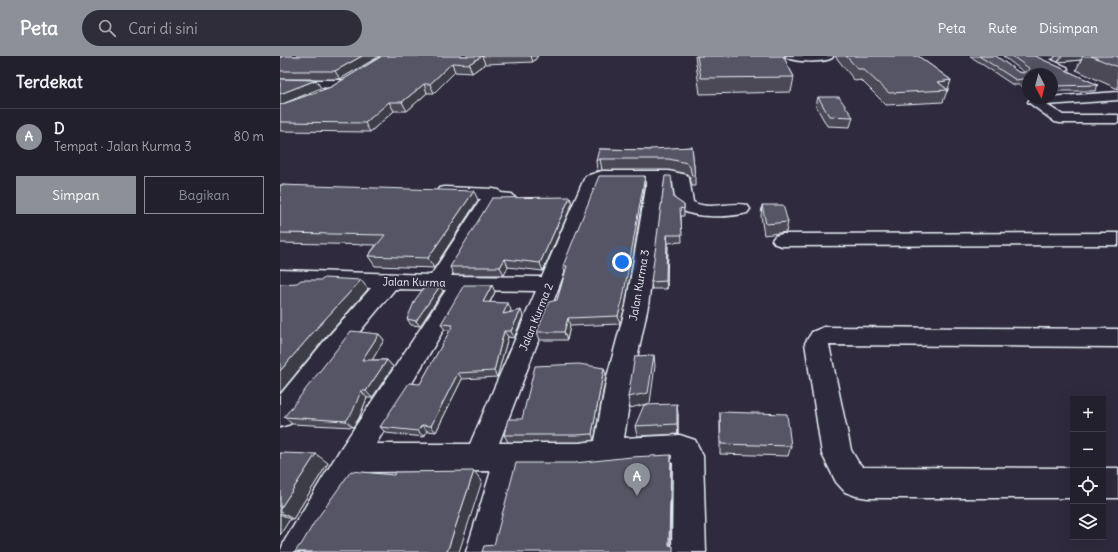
<!DOCTYPE html>
<html lang="id">
<head>
<meta charset="utf-8">
<style>
  :root { --surface:#23202e; --page:#2f2d3a; --text:#f1f3f6; --muted:#a3a3aa; --line:#403e4a; --accent:#8c9099 }
  body { margin:0; font-family:Delius,sans-serif; background:var(--page); color:var(--text) }
  .controls { position:absolute; right:12px; bottom:12px; display:grid; overflow:hidden; border-radius:0px; box-shadow:0 4px 16px #0002 }
  .controls button { width:36px; height:36px; display:grid; place-items:center; padding:0; border:0; border-bottom:1px solid var(--line); background:var(--surface); color:var(--text); font:20px sans-serif }
  .compass { position:absolute; left:742px; top:12px; width:36px; height:36px; border-radius:50%; background:var(--surface); box-shadow:0 4px 16px #0002; rotate:173deg }
  .you { position:absolute; left:342px; top:206px; width:14px; height:14px; margin:-10px; border:3px solid #fff; border-radius:50%; background:#1a73e8; box-shadow:0 0 0 6px #1a73e833 }
  .badge { display:grid; place-items:center; width:26px; height:26px; border-radius:50%; background:var(--accent); color:#fff; font-size:13px; font-weight:700 }
  .pin { position:absolute; translate:-50% -33px; filter:drop-shadow(0 1px 2px #0008) }
  .pin::after { content:''; position:absolute; top:21px; width:14px; height:12px; background:inherit; clip-path:polygon(0 0,100% 0,50% 100%) }
  .list { margin:0; padding:0; list-style:none }
  h2 { display:flex; justify-content:space-between; align-items:center; height:52px; margin:0; padding:0 16px; font-size:17px }
  h2 small { font-size:13px; font-weight:400; color:var(--muted) }
  .list li { display:grid; grid-template-columns:26px 1fr auto; gap:12px; align-items:center; box-sizing:border-box; height:56px; padding:0 16px; border-top:1px solid var(--line) }
  .list b { display:block; font-size:15px; white-space:nowrap }
  .list p { margin:0; font-size:13px; white-space:nowrap; color:var(--muted) }
  .list em { font-size:13px; font-style:normal; color:var(--muted) }
  .actions { display:flex; gap:8px; padding:12px 16px }
  .actions a { flex:1; padding:9px 0; border:1px solid var(--accent); border-radius:0px; text-align:center; font-size:14px; color:var(--accent) }
  .actions .main { background:var(--accent); color:#fff }
  .icon { flex:none; width:22px; height:22px; fill:none; stroke:currentColor; stroke-width:2; stroke-linecap:round; stroke-linejoin:round }
  .map { position:relative; flex:none; width:838px; height:496px; overflow:hidden }
  header { display:flex; align-items:center; gap:24px; box-sizing:border-box; height:56px; padding:0 20px; background:var(--accent); color:#fff }
  header strong { font-size:19px }
  nav { display:flex; gap:22px; margin-inline-start:auto; font-size:14px }
  .search { width:280px; height:36px; background:var(--page); display:flex; align-items:center; gap:10px; box-sizing:border-box; padding:0 14px; border-radius:22px; color:var(--muted); font-size:15px }
  main { display:flex }
  aside { flex:1; background:var(--surface) }
  .map>svg:first-child { display:block }
  .lines { fill:none; stroke-linecap:round; stroke-linejoin:round }
  .minor-casing { stroke:#e8f1f8; stroke-width:3 }
  .minor { fill:#2f2a3d; fill-rule:evenodd }
  .wall { fill:#4b4957; stroke:#e8f1f8 }
  .shaded-wall { fill:#3d3c47; stroke:#e8f1f8 }
  .building { fill:#575565; stroke:#e8f1f8 }
  .labels { text-anchor:middle; stroke-width:3.5; stroke-linejoin:round; paint-order:stroke }
  .street-label { font-size:11px; fill:#e8f1f8; stroke:#2f2a3d }
</style>
</head>
<body>
<header>
<strong>Peta</strong>
<div class="search"><svg class="icon" aria-label="search" viewBox="0 0 24 24"><circle cx="10" cy="10" r="6"/><path d="M15 15l6 6"/></svg>Cari di sini</div>
<nav><a>Peta</a><a>Rute</a><a>Disimpan</a></nav>
</header>
<main>
<aside>
<h2>Terdekat<small></small></h2>
<ul class="list">
<li><span class="badge">A</span><div><b>D</b><p>Tempat · Jalan Kurma 3</p></div><em>80 m</em></li>
</ul>
<div class="actions"><a class="main">Simpan</a><a>Bagikan</a></div>
</aside>
<div class="map">
<svg width="838" height="496" viewBox="0 0 838 496">
  <rect width="100%" height="100%" fill="#2f2a3d"/>
  <filter id="ink" filterUnits="userSpaceOnUse"><feTurbulence type="fractalNoise" baseFrequency=".025" numOctaves="2"/><feDisplacementMap in="SourceGraphic" scale="8" xChannelSelector="R" yChannelSelector="G"/><feConvolveMatrix kernelMatrix="1 2 1 2 8 2 1 2 1" color-interpolation-filters="sRGB"/></filter>
  <g filter="url(#ink)">
    <g class="lines">
      <g class="minor-casing">
        <path id="minor" d="M505,0H553V1C548,7 511,7 505,0Z
          M753,0H775L774,2L769,3L787,11L788,13L783,16L779,15L753,4L752,2Z
          M0,24H62L66,26L68,28L66,30L62,32L0,30Z
          M838,36V44L767,49L783,59H838V67H780L775,66L748,46L750,43L754,42Z
          M322,115H389L407,119L409,122L413,146C429,155 450,145 467,149L470,153L467,157C451,161 407,164 396,149L393,126L384,125L368,250L353,321L344,382L400,379L415,384L423,400L426,496H392L393,407L353,409L299,415H241L220,496H186L211,415L79,416L35,496H0L5,484L61,392L166,234L115,233L62,297L10,368L0,371V339L46,283L91,232L0,228V214L151,219L201,143L159,140L157,136L159,132L165,131L213,133L219,134L221,137L232,138L235,142L232,146L215,147L171,220L262,221L304,123L306,120ZM323,125L367,126L346,250L327,321L315,385L299,387H219L319,126ZM187,234L256,235L190,388H96Z
          M838,177V189L502,190L495,188L492,184L495,180L502,178Z
          M544,271L838,273V291L549,289L571,394L578,406L583,411L793,412V442H588L576,440L565,436L556,426L542,398L525,287L532,276Z
          M823,412H838V442H823Z"/>
      </g>
      <use href="#minor" class="minor"/>
    </g>
    <path class="wall" d="M0,0H100L60,23H0Z
      M102,0H258L253,6L205,8L192,17L175,16L154,37H147L127,55H114L90,76L0,75V49L51,31Z
      M415,0H503L514,21L511,36L420,38Z
      M555,0H638L671,24L663,46L606,49L581,24L575,25Z
      M690,0H716L738,16L743,17L744,16L723,0H755L818,29L815,35H772V18H748V34L740,29H733Z
      M775,0H838V33L796,14L801,4L778,6L773,4Z
      M538,41L573,61L570,71L547,70L536,50Z
      M412,91L415,120V130H412L410,122L407,118L389,114H322L317,115L319,93L370,94Z
      M365,120V127L345,250L340,268L290,270L287,284H260L257,276L277,244L285,216L283,210Z
      M0,129L198,144L154,212L95,210L88,200L96,189L0,187Z
      M290,141L292,148L263,215L228,211L224,219H174L170,211Z
      M394,142L404,149V160H401L402,186L388,187L387,233H372L371,226Z
      M482,149L508,166L506,176L484,179L481,160Z
      M163,235L140,270L131,269L127,263Z
      M215,236L210,247L231,254L230,256L243,260L234,282L228,281L217,321L182,323L156,376L147,375L144,381L106,377L100,371L140,328L170,275L165,274L161,268Z
      M99,278L104,284L92,304H107L113,311L92,342H87L79,362L73,371L12,368L4,361Z
      M324,312L326,319L314,384L299,386H228L224,379L242,363Z
      M440,356L511,390L508,400L440,398Z
      M398,358V378L357,380L355,370Z
      M0,397L48,407L13,463H10L0,479Z"/>
    <path class="shaded-wall" d="M82,0H100L60,23L55,15Z
      M202,0L205,8L192,17L189,8Z
      M251,0H258L253,6Z
      M782,0H803L801,4L778,6Z
      M172,7L175,16L154,37L150,28Z
      M36,24L41,32L0,49V38Z
      M671,24L667,36L668,34L658,26Z
      M144,28L147,37L127,55L122,46Z
      M109,46L114,55L90,76L85,67Z
      M320,103L322,114L317,115L316,105Z
      M365,120V127L345,250L340,268L338,260Z
      M194,135L198,144L154,212L148,202Z
      M290,141L292,148L263,215L260,207Z
      M387,179L388,187L387,233L386,225Z
      M225,203L228,211L224,219L220,211Z
      M81,224L88,233L45,282L0,337V315L36,273Z
      M212,229L215,236L206,253L203,246Z
      M160,230L163,235L140,270L136,265Z
      M228,247L231,254L226,264L223,258Z
      M241,254L243,260L234,282L231,275Z
      M288,262L290,270L287,284L284,276Z
      M224,275L228,281L217,321L214,315Z
      M99,278L104,284L88,311L82,304Z
      M374,299L375,310L370,347L350,352L348,341Z
      M107,304L113,311L92,342L86,335Z
      M324,312L326,319L314,384L312,378Z
      M178,317L182,323L156,376L151,370Z
      M81,335L87,342L79,362L73,371L66,365Z
      M397,348L398,358V378L397,368Z
      M142,369L147,375L144,381L138,375Z
      M36,398L48,407L13,463L0,456V453Z
      M391,399V409L390,496L389,489Z
      M194,415L202,425L179,496H167Z
      M0,458L10,463L0,479Z"/>
    <path class="building" d="M3,0H82L55,15H0V2Z
      M102,0H204H202L189,8L172,7L150,28H144L122,46H109L85,67L0,66V49L51,31Z
      M417,0H503L514,21L421,22Z
      M566,0H638L671,24L658,26L668,34L609,37L583,13H578Z
      M699,0H716L738,16L743,17L750,13L732,0H755L818,29L772,30V18H748V27L743,23L736,24Z
      M811,0H838V11Z
      M0,23L36,24L0,38Z
      M538,41H559L573,61L549,60Z
      M412,91L415,120H412L410,111L407,107L389,103H320L316,105L319,93L370,94V93Z
      M319,120H365L343,242L338,260L288,262L284,276H257L269,246L277,244L287,210H283Z
      M385,120H391L394,142L404,149V153L400,152L402,179H387L386,225L371,226Z
      M0,129L194,135L148,202L88,200L105,179L0,177Z
      M290,141L260,207L225,203L220,211H170L212,142Z
      M482,149H503L508,166L486,168Z
      M44,222L81,224L36,273L0,315V228L17,227L21,224H42Z
      M146,229L160,230L136,265L127,263L135,244Z
      M184,229H212L203,246L228,247L223,258L241,254L231,275H224L214,315L178,317L151,370L142,369L138,375L100,371L129,327L140,328L173,269L161,268Z
      M71,275L99,278L82,304H107L86,335H81L73,355L66,365L4,361Z
      M374,299L368,337L348,341L355,300Z
      M299,308L324,312L312,378L296,379H224L228,363H242L255,310Z
      M397,348V368L355,370L364,349Z
      M440,356L507,358L511,390L441,388Z
      M0,397L36,398L0,453Z
      M391,399L389,489L393,490V496H202L204,490L214,489L236,407H295L351,401Z
      M71,415L114,419L115,416L194,415L167,496H15L19,490L21,489L34,467Z"/>
  </g>
  <g class="labels">
    <g class="street-label">
      <text transform="translate(134 226) rotate(1)" y="4">Jalan Kurma</text>
      <text transform="translate(359 229) rotate(-80)" y="4">Jalan Kurma 3</text>
      <text transform="translate(256 261) rotate(-68)" y="4">Jalan Kurma 2</text>
    </g>
  </g>
</svg>
<div class="controls">
<button>+</button>
<button>−</button>
<button><svg class="icon" aria-label="locate" viewBox="0 0 24 24"><circle cx="12" cy="12" r="6"/><path d="M12 2v4M12 18v4M2 12h4M18 12h4"/></svg></button>
<button><svg class="icon" aria-label="layers" viewBox="0 0 24 24"><path d="M12 4l9 5-9 5-9-5zM3 14l9 5 9-5"/></svg></button>
</div>
<svg class="compass" viewBox="-18 -18 36 36"><path d="M0-13l5 13h-10z" fill="#e53935"/><path d="M0 13l5-13h-10z" fill="#a3a3aa"/></svg>
<div class="you"></div>
<div class="pin badge" style="left:357px;top:440px">A</div>
</div>
</main>
</body>
</html>
